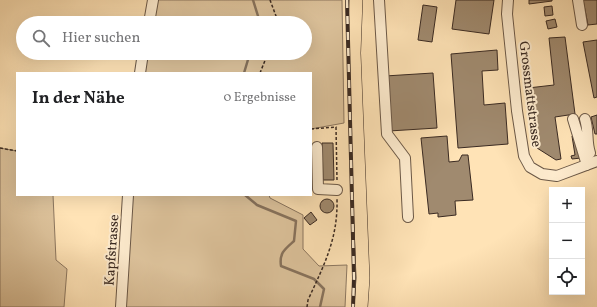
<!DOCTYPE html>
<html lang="de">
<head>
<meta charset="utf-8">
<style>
  :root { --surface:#fff; --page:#f6f6f6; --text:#202124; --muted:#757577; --line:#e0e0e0 }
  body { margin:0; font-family:Vollkorn,serif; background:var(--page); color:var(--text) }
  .controls { position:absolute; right:12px; bottom:12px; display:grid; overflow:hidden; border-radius:0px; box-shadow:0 4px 16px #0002 }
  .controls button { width:36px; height:36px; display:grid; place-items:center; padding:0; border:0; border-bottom:1px solid var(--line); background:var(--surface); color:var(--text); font:20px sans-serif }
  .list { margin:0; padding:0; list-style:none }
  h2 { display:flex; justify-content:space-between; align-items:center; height:52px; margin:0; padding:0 16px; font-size:17px }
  h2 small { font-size:13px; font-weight:400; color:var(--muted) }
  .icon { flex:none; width:22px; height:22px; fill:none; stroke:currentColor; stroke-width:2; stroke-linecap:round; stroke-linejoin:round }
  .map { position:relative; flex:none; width:597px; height:307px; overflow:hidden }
  .search { position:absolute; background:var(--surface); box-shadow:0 4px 16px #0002; left:16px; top:16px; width:296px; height:44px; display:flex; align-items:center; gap:10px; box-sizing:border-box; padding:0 14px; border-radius:22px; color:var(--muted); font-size:15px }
  .panel { position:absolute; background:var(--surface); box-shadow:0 4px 16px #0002; left:16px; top:72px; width:296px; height:124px; border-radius:0px }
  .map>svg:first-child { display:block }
  .green { fill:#dec49d; stroke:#8c7760 }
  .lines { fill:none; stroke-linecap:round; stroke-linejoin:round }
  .stream { stroke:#88735d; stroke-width:2.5 }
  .building { fill:#a08a6f; stroke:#3a2a22 }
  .minor-casing { stroke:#6b5847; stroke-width:12 }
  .major-casing { stroke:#3a2a22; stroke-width:14 }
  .path { stroke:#3a2a22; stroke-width:1.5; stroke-dasharray:3 2; stroke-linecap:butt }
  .minor { stroke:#ffedd0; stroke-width:10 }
  .major { stroke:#ffe3b6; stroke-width:13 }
  .rail-casing { stroke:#3a2a22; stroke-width:4 }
  .rail { stroke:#ffedd0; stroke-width:2.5; stroke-dasharray:8; stroke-linecap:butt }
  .labels { text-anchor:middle; stroke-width:4; stroke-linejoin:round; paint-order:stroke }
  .street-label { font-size:14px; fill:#3a2a22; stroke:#ffedd0 }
</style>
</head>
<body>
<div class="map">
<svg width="597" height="307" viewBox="0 0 597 307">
  <rect width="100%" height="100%" fill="#ffe3b6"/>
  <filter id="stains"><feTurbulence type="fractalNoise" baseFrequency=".005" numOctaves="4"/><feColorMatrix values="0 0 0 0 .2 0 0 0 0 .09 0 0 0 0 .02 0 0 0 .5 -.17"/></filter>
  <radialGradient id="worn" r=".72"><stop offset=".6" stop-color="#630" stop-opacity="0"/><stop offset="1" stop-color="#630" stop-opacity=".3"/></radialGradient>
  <path class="green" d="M153,0H342L344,123L311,129V73H140L143,53H305V23H149Z
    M0,148L17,151V195H53L56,260L67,269L64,307H0Z
    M128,195H269L270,198L303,215V249L319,266L347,265L345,307H121Z"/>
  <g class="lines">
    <path class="stream" d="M253,0L258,16L257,23
      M244,73L250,53
      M245,195L257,205L296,221L294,241C285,249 279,253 281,266L314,279L324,289L320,307"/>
  </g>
  <path class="building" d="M456,0H494L489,34L452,29Z
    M529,0H552V1L529,4Z
    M583,0H597V24L588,25Z
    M423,5L437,7L432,42L418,40Z
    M552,6L553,15L545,16L544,7Z
    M555,19L557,27L548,29L546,21Z
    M565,37L575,114L555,117L561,159L556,160L537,148L528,88L554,85L549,38Z
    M597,40V97L594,98L583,42Z
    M497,50L498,70L482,71L484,105L505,103L508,144L458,148L451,54Z
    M433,73L437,128L389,131L385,76Z
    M597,115V134H595L591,117Z
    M575,135L581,158L572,159L571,156L575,155L572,136Z
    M447,136L449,162L459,161L462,155H468L473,200L455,201L456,215L438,217V213L429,214L421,138Z
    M322,143H333L334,180H323Z
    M320 206a7 7 0 1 1 14 0a7 7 0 1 1-14 0Z
    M311,212L317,220L310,225L304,218Z"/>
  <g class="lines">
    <g class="minor-casing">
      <path id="minor" d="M379,0L387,134L405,158L408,217
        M508,0L507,14L517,111L524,156L530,167L542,174L557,176L597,161
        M578,0L582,25
        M149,23L153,0
        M140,73L143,53
        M573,119L587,165
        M585,119C589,131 586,141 590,153
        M317,147L318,189L337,190
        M121,307L128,195"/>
    </g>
    <g class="major-casing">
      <path id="major" d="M356,0L354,53L363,278L361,307"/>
    </g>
    <path class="path" d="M270,0L276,16L275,23
      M260,73L268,53
      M311,129L336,127L337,180
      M0,148L17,151
      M307,307L308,300C324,265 338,239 337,199"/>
    <use href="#minor" class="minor"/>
    <use href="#major" class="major"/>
    <g class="rail-casing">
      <path id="rail" d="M347,0L354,278L353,307"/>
    </g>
    <use href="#rail" class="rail"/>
  </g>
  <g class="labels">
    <g class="street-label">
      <text transform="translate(531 94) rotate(83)" y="5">Grossmattstrasse</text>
      <text transform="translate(111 250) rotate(-86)" y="5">Kapfstrasse</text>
    </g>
  </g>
  <rect width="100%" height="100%" filter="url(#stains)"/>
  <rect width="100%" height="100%" fill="url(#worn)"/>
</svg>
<div class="controls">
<button>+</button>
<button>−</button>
<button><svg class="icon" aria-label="locate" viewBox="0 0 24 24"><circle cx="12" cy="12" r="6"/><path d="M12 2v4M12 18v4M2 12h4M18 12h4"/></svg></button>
</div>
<div class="search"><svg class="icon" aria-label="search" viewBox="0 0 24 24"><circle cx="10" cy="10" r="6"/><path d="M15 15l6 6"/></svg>Hier suchen</div>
<section class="panel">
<h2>In der Nähe<small>0 Ergebnisse</small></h2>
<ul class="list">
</ul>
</section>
</div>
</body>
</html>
